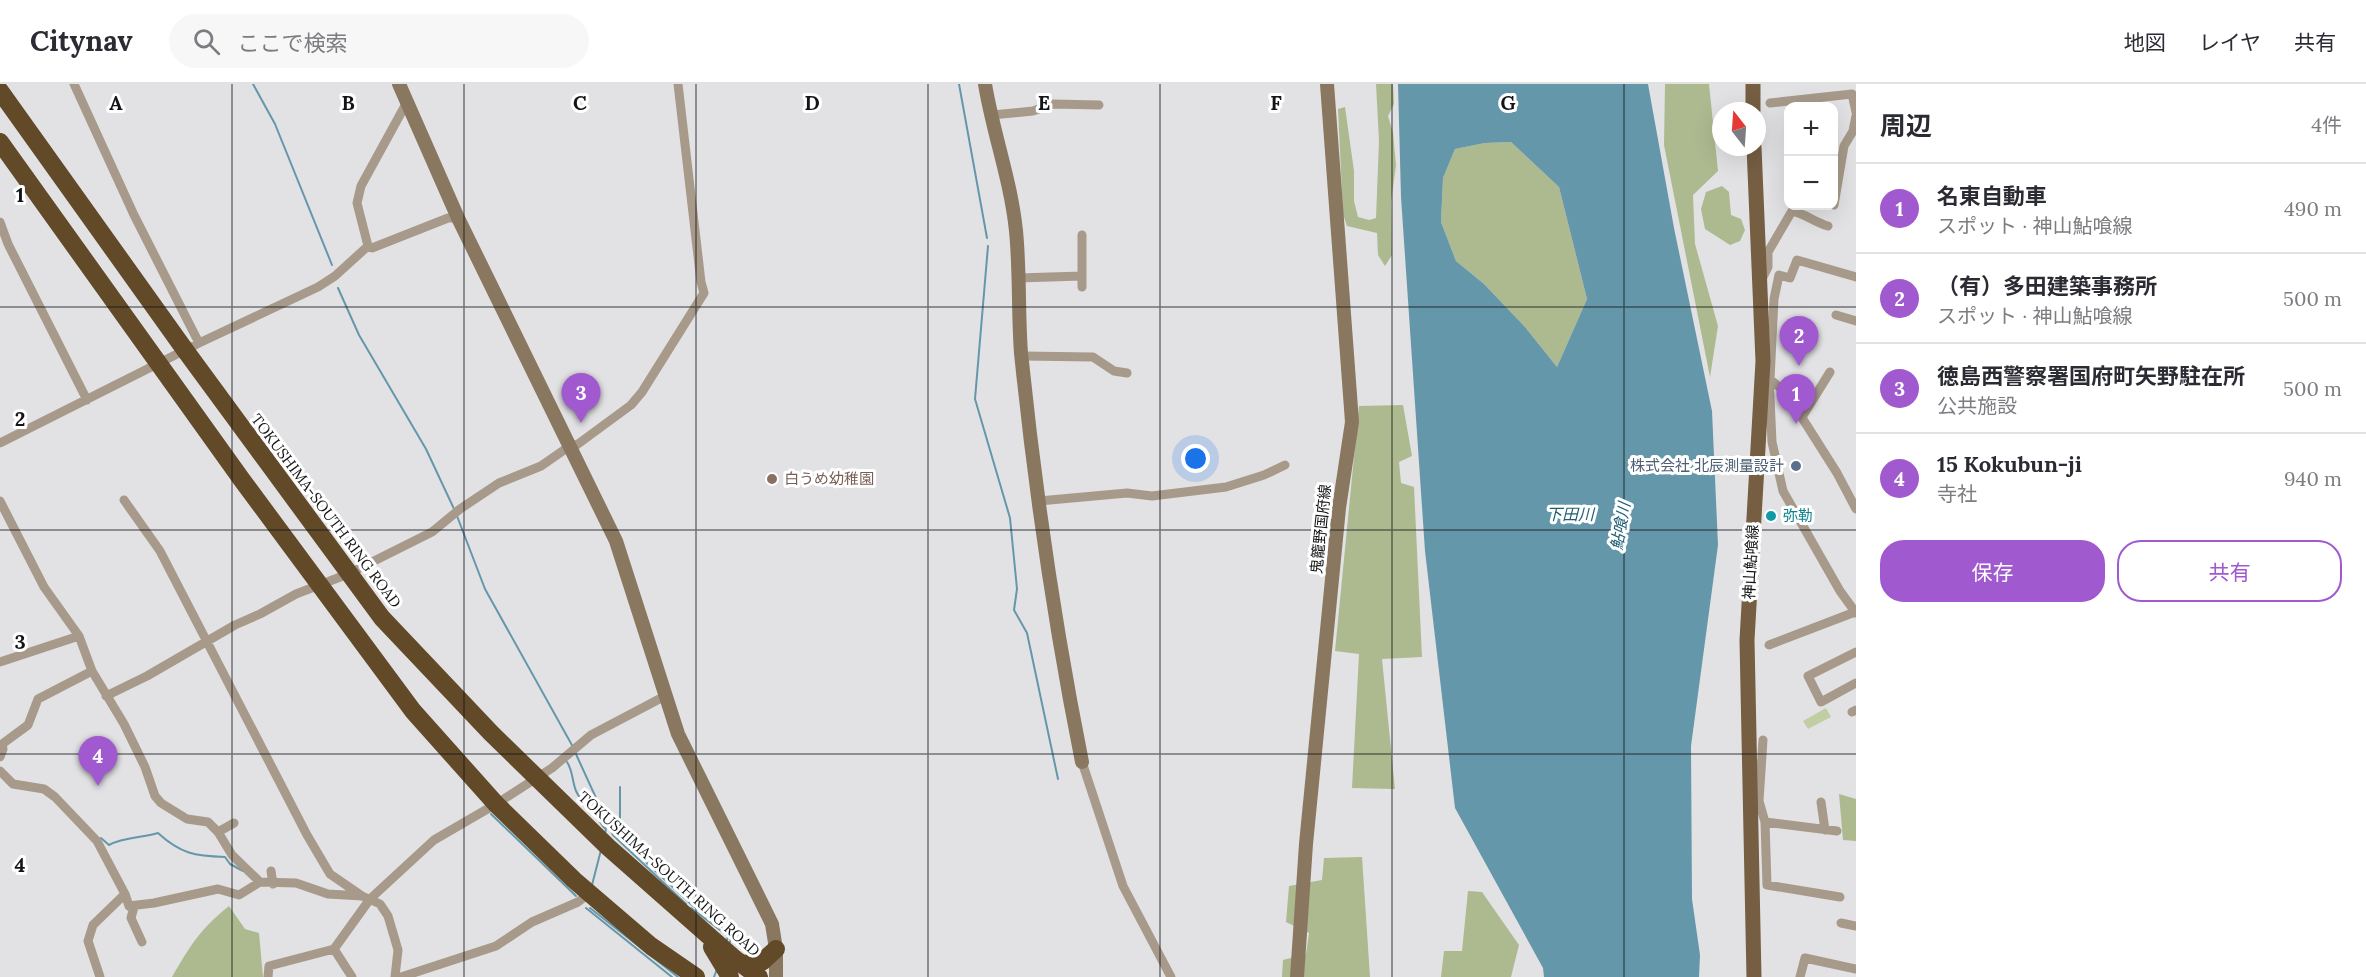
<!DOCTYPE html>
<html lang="ja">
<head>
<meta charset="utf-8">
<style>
  :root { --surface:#fff; --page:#f7f7f7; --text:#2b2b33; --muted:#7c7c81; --line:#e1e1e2; --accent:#a059ce }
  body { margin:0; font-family:Lora,"Noto Sans JP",serif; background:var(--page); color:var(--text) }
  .controls { position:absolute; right:18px; top:18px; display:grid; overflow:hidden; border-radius:12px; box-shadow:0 6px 24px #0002 }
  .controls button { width:54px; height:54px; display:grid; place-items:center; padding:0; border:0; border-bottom:2px solid var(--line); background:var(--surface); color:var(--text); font:30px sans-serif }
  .compass { position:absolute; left:1712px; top:18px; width:54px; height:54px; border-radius:50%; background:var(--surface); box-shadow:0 6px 24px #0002; rotate:343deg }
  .you { position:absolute; left:1196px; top:375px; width:21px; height:21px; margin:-15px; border:4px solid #fff; border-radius:50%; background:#1a73e8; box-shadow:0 0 0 9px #1a73e833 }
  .badge { display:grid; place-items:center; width:39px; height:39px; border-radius:50%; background:var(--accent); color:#fff; font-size:20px; font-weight:700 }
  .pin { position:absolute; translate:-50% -50px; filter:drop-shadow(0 2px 3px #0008) }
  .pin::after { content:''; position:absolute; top:32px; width:21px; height:18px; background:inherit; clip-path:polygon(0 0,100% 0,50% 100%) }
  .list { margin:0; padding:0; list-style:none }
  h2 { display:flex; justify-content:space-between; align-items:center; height:78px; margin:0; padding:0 24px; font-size:26px }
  h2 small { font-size:20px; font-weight:400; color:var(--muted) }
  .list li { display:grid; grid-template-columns:39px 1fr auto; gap:18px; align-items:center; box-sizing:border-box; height:90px; padding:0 24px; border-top:2px solid var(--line) }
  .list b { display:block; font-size:22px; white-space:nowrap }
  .list p { margin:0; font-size:20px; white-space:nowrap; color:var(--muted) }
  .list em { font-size:20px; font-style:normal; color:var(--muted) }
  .actions { display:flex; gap:12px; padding:18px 24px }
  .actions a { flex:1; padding:14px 0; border:2px solid var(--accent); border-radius:24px; text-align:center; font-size:21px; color:var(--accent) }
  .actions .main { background:var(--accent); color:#fff }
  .icon { flex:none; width:33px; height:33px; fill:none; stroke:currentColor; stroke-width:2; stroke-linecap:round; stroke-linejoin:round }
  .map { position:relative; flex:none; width:1856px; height:893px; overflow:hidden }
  header { display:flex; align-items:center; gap:36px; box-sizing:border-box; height:84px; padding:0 30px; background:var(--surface); border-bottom:2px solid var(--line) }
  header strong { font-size:28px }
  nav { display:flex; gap:33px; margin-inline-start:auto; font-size:21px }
  .search { width:420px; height:54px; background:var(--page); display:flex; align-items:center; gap:15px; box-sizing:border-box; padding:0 21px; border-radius:33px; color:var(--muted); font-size:22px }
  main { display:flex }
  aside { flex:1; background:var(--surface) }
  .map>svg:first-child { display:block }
  .green { fill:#c1cda3 }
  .forest { fill:#adb98f }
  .water { fill:#6597aa; fill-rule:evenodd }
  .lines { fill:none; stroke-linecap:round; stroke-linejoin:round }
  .stream { stroke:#6597aa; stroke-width:2 }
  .street { stroke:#a79a8a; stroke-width:9 }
  .secondary { stroke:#8a7760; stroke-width:14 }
  .primary { stroke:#755e42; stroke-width:15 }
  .highway { stroke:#624927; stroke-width:18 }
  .grid { fill:none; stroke:#131415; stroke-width:1.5; stroke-opacity:0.55 }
  .service-dot { fill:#5c6f8a; stroke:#fff; stroke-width:2 }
  .education-dot { fill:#8d6e63; stroke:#fff; stroke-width:2 }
  .culture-dot { fill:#0f9aa8; stroke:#fff; stroke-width:2 }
  .labels { text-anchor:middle; stroke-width:6; stroke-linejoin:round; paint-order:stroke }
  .service-label { font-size:15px; fill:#4e5e75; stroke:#fff; text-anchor:end }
  .education-label { font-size:15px; fill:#785e54; stroke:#fff; text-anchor:start }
  .street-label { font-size:15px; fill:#131415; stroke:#fff }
  .culture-label { font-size:15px; fill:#0d838f; stroke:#fff; text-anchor:start }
  .water-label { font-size:16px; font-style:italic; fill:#1f5f74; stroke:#fff }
  .grid-label { font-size:20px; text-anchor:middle; font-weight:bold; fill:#131415; stroke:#fff; stroke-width:6; stroke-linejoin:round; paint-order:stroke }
</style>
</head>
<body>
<header>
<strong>Citynav</strong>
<div class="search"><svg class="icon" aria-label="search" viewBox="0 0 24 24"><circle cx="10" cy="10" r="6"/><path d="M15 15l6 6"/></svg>ここで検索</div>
<nav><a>地図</a><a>レイヤ</a><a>共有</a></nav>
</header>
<main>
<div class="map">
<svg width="1856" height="893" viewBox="0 0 1856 893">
  <rect width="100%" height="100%" fill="#e2e2e5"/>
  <path class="green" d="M1826,624L1831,633L1808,645L1803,637Z"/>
  <path class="forest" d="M1376,0H1393L1394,20L1388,32L1393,49L1396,81L1391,118L1392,171L1385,182L1378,171L1377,149L1347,142L1343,130L1338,25L1345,23L1354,87V117L1358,133L1369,136L1376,134L1379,57Z
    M1665,0H1709L1718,87L1693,111L1695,160L1718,242L1710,293L1664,61Z
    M1511,58L1559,103L1587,215L1557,283L1525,243L1484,200L1456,177L1441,138L1443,94L1455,65L1485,59Z
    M1722,102L1729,108L1731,131L1741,135L1745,146L1740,157L1730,161L1705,145L1701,125L1706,108Z
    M1403,321L1412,372L1399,378L1401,399L1414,403L1422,573L1382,575L1395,705L1352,704L1359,570L1335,567L1359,322Z
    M1839,710L1856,715V757L1843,756Z
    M1362,773L1370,893H1282L1283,876L1306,870L1309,849L1286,838L1289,802L1322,796L1324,774Z
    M1468,807L1482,808L1519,861L1511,893H1441L1444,867H1462Z
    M229,822L245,845L259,849L263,893H172C190,862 200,845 229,822Z"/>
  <path class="water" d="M1398,0H1648L1674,144L1712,327L1718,461L1691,662L1692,815L1700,871L1699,893H1544L1543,884L1455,724L1425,467L1401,113ZM1511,58L1559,103L1587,215L1557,283L1525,243L1484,200L1456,177L1441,138L1443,94L1455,65L1485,59Z"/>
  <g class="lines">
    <path class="stream" d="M253,0L275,40L332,181
      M959,0L987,154
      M988,162L975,315L1010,434L1017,505L1014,526L1027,549L1058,695
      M338,204L359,251L426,365L455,427
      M457,432L485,505L573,663
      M575,668L613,751L686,820
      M567,678C573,687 572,697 576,707C580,716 588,723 595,730C600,735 600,741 606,745L605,749
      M620,703V754L692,821L732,851L730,858
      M491,730L576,812
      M101,754L109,761C124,753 142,754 158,749C181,770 195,772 225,773L230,780L243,787
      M592,801L601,766
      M586,824L672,893
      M590,824L678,893
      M691,824L728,852L727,856
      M714,893L717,885"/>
    <path class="street" d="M74,0L134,131L199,259
      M1770,19L1852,10L1856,28
      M992,31L1033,27L1053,20L1099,21
      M1834,121L1844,62L1853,47L1856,32
      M0,138L8,160L87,316
      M1082,151V203
      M368,162L372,164L448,134H458
      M1856,193L1797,176L1790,194L1779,191L1774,215L1770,295L1787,310L1837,389L1856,425
      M1018,194L1082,192
      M1762,195L1768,183V168L1792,127C1806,130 1814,138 1828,142
      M1836,231L1856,237
      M1022,272L1093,273L1114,287L1127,289
      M1769,292L1772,358L1783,407L1840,507L1856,529
      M1802,333L1830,288
      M0,359L199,259L318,203L335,192L368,162L357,119L361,102L407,18
      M124,416L160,467L307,751L330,790L362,812
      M0,417L44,503L79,552L92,587L124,640L145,683L155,712L161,719L187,735L208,738L218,748L232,771L260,798L296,799L328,810L362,812L380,820L388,832L398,866L395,893
      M1039,417L1127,409L1152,412L1226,403L1264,391L1285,381
      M1769,561L1855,528
      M1856,568L1808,592L1821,618L1856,599
      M0,578L79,552
      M106,612L147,592L235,541L260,530L296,510L348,490L432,448L460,425L499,399L541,382L564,366L578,360L631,321L642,308L704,209L701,198L678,0
      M1852,628L1856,626
      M0,673L3,665L2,660L28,641L38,615L92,587
      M1082,678L1123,802L1171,893
      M0,687L13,700L44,705L55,713L97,757L125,810L129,822L154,819L218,805L239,811L260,798
      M1750,717H1759L1765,738L1837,747
      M1759,717L1763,656
      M1821,718L1825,746
      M1765,738L1767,801L1840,813
      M218,748L234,739
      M271,787L273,800
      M134,823L131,834L142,858
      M1841,839L1856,842
      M334,865L352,893
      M100,893L88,857L93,841L125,810
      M268,893L269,882L334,865L370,815L434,756L496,720L552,684L591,651L665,612
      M401,893L496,862L532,838L578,818L590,809
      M1800,893L1805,874L1856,885"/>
    <path class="secondary" d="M399,0L458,134L616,457L678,650L772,840L776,865V893
      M985,0C993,49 1011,97 1016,147C1020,187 1018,229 1021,269C1035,406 1055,543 1082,678
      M1297,893L1306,760L1339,424L1352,338L1327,0"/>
    <path class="primary" d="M1753,0V27
      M1754,893L1747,556L1763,277L1754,63"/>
    <path class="highway" d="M0,7L185,266L382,534L491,649L608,763L735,875L759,893
      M0,58L242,396L413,627L496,720L574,796L651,862L696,893
      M712,863L730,893
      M743,880L762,878L776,865"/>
  </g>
  <path class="grid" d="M232,0V893M464,0V893M696,0V893M928,0V893M1160,0V893M1392,0V893M1624,0V893M0,223H1856M0,446H1856M0,670H1856"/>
  <circle class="service-dot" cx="1796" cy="382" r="6"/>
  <circle class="education-dot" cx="772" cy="395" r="6"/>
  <circle class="culture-dot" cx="1771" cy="432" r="6"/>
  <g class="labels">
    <g class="service-label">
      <text x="1784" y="387">株式会社 北辰測量設計</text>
    </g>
    <g class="education-label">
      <text x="784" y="400">白うめ幼稚園</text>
    </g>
    <g class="street-label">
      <text transform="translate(326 427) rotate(53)" y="5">TOKUSHIMA-SOUTH RING ROAD</text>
      <text transform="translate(1321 445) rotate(-84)" y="5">鬼籠野国府線</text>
      <text transform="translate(1751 478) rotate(-87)" y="5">神山鮎喰線</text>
      <text transform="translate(669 790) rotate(42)" y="5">TOKUSHIMA-SOUTH RING ROAD</text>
    </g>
    <g class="culture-label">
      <text x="1783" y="437">弥勒</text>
    </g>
    <g class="water-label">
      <text x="1570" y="436">下田川</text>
      <text transform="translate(1620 442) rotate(-80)" y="6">鮎喰川</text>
    </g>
  </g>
  <g class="grid-label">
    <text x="116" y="26">A</text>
    <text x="348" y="26">B</text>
    <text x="580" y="26">C</text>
    <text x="812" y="26">D</text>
    <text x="1044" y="26">E</text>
    <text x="1276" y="26">F</text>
    <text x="1508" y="26">G</text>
    <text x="20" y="118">1</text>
    <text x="20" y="342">2</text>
    <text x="20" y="565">3</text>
    <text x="20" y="788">4</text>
  </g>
</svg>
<div class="controls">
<button>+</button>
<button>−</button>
</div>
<svg class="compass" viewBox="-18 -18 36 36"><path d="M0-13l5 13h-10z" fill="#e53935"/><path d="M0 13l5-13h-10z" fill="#7c7c81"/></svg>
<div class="you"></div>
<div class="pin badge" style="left:1796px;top:340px">1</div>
<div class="pin badge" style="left:1799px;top:282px">2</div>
<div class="pin badge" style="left:581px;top:339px">3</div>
<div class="pin badge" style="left:98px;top:702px">4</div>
</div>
<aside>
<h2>周辺<small>4件</small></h2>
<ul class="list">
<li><span class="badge">1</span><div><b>名東自動車</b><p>スポット · 神山鮎喰線</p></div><em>490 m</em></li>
<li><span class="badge">2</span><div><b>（有）多田建築事務所</b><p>スポット · 神山鮎喰線</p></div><em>500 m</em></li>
<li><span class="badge">3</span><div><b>徳島西警察署国府町矢野駐在所</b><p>公共施設</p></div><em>500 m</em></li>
<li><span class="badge">4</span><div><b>15 Kokubun-ji</b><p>寺社</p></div><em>940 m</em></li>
</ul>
<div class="actions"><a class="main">保存</a><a>共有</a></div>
</aside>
</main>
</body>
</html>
